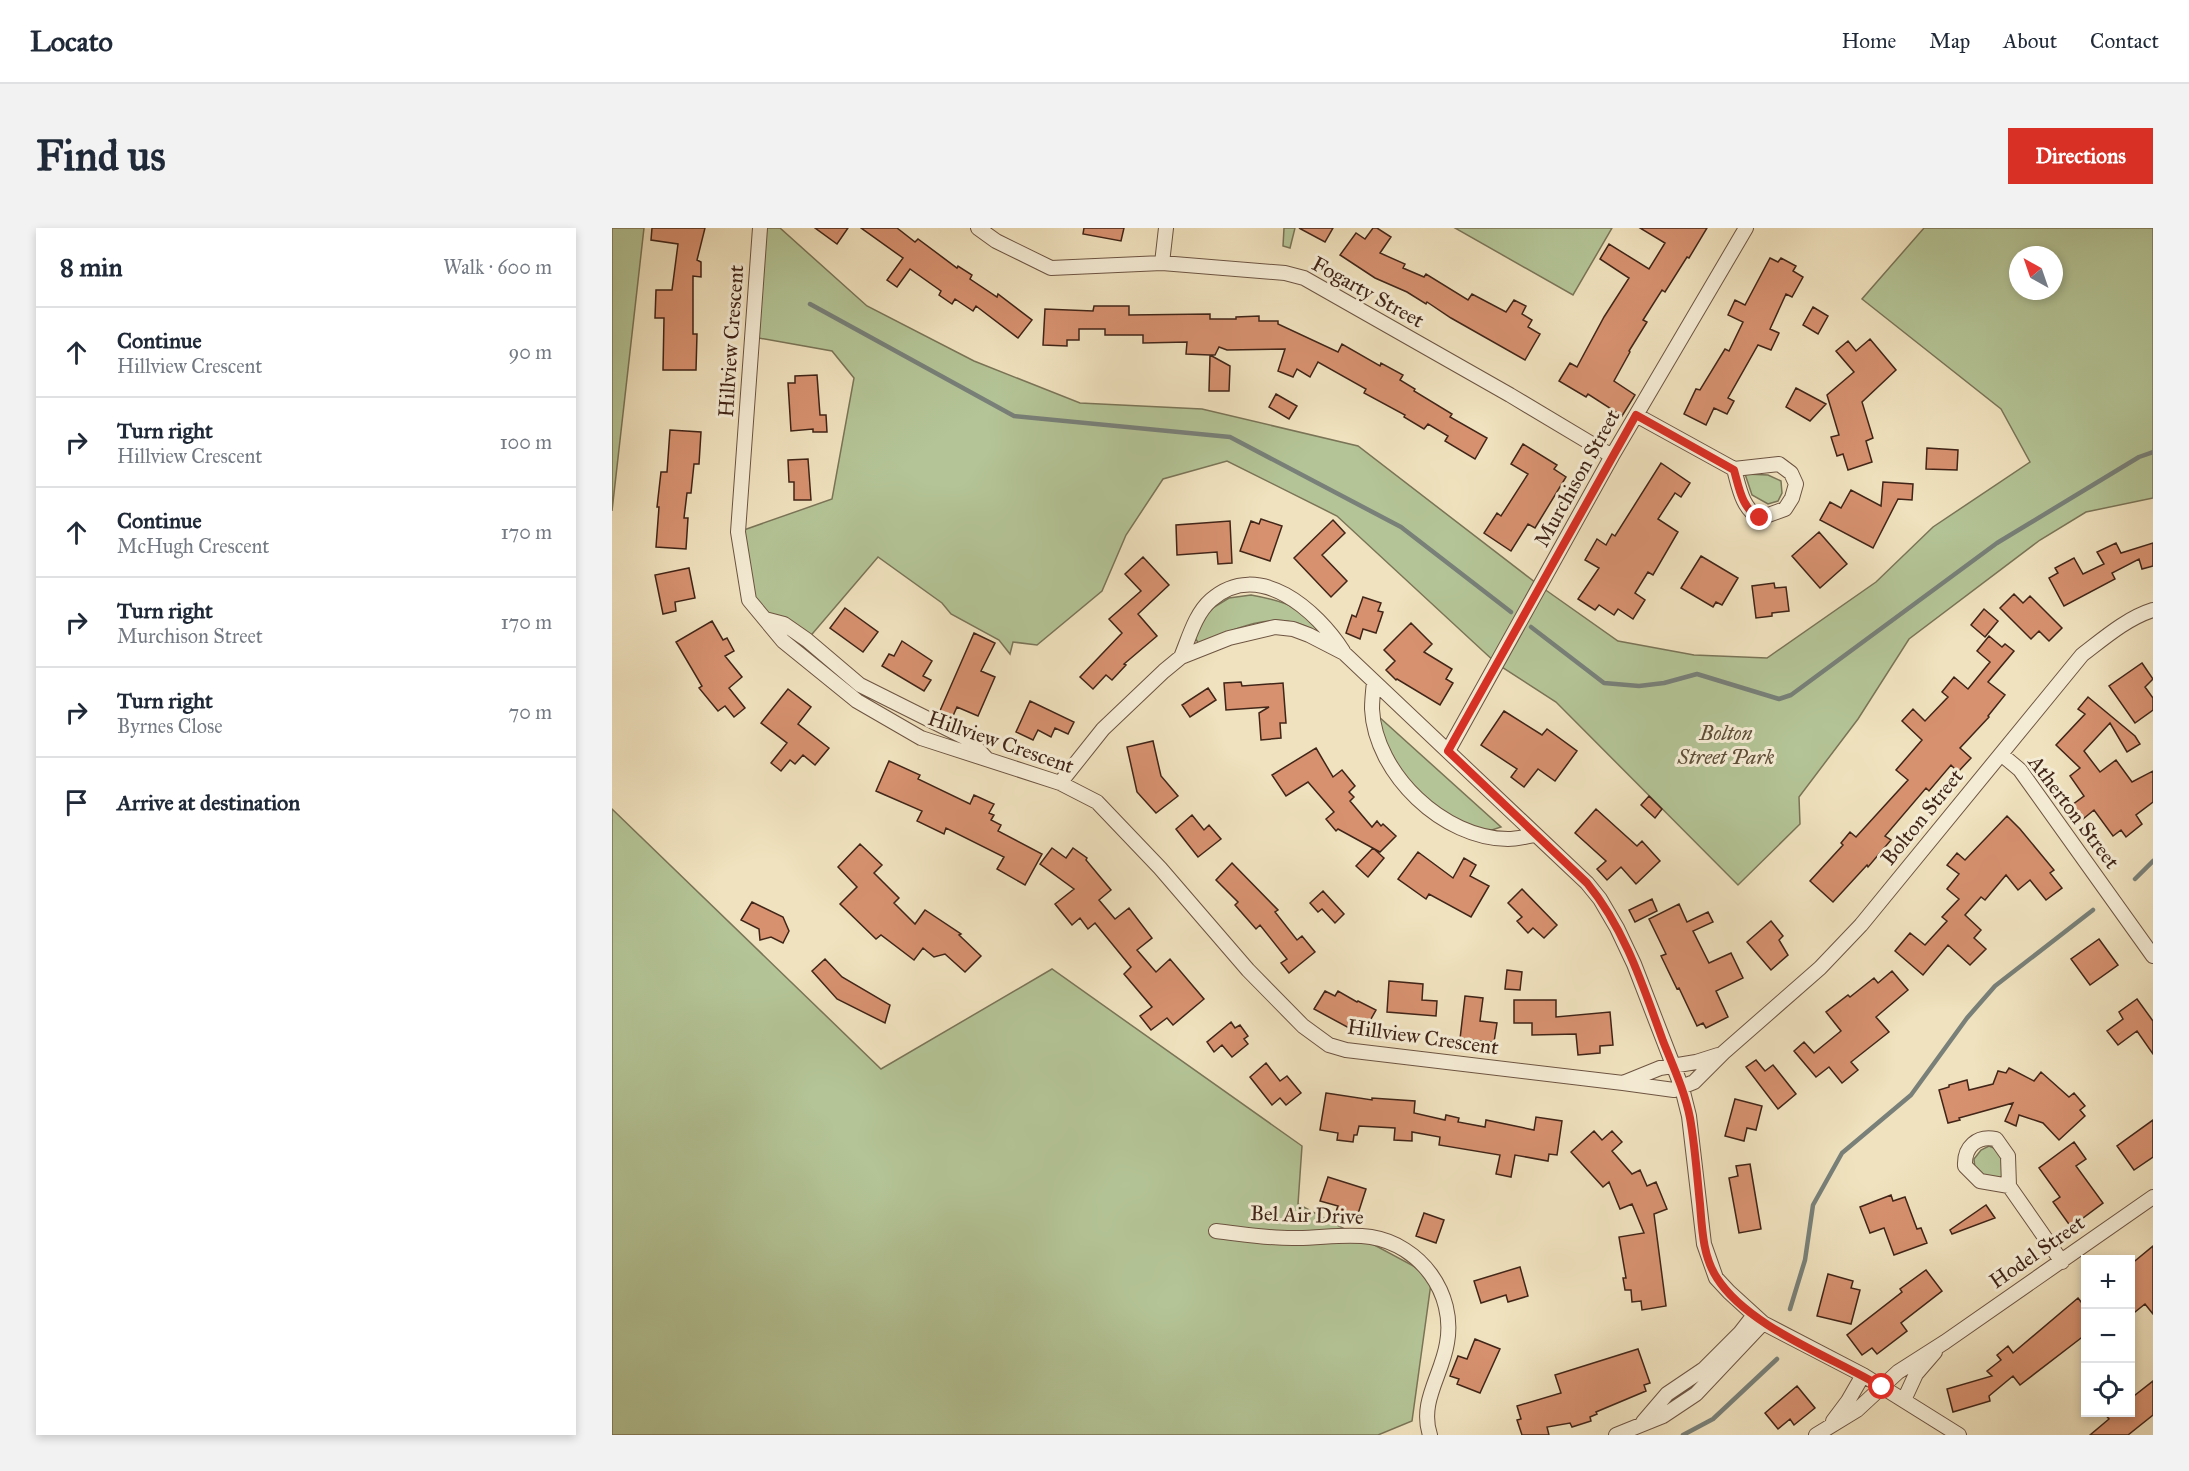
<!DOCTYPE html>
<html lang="en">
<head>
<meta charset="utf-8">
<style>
  :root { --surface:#fff; --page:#f2f2f3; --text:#1f2937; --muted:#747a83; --line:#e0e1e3; --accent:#d93025 }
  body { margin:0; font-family:"IM FELL Great Primer",serif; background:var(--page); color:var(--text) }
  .controls { position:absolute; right:18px; bottom:18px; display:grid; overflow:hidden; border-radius:0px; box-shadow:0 3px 9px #0003 }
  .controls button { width:54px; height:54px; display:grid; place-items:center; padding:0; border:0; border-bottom:2px solid var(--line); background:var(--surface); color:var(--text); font:30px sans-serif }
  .compass { position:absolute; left:1397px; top:18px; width:54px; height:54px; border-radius:50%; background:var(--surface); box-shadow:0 3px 9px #0003; rotate:320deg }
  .stop { position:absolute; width:18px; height:18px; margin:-14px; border:4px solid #d93025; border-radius:50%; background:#fff }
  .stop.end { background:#d93025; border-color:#fff; box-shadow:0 2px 6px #0008 }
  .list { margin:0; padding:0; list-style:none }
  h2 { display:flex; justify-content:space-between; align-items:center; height:78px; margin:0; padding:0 24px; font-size:26px }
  h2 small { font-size:20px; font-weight:400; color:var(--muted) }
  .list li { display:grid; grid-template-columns:39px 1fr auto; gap:18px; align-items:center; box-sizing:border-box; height:90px; padding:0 24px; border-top:2px solid var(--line) }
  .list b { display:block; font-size:22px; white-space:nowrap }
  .list p { margin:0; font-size:20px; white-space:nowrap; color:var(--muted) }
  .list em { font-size:20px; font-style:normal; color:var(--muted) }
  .icon { flex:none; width:33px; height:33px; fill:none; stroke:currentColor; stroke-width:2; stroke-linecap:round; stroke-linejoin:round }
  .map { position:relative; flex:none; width:1541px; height:1207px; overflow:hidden; border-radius:0px }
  header { display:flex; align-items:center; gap:36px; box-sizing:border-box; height:84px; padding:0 30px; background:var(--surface); border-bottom:2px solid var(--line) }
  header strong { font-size:28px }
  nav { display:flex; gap:33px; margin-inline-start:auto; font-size:21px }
  .intro { display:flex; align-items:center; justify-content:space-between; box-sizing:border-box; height:144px; padding:0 36px }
  h1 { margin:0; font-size:42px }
  .button { padding:15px 27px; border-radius:0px; background:var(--accent); color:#fff; font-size:21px; font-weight:700 }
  main { display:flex; gap:36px; padding:0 36px }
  aside { flex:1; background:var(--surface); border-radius:0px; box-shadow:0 3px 9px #0003 }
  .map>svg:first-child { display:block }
  .green { fill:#b4c496; stroke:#7a7457; stroke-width:1.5; fill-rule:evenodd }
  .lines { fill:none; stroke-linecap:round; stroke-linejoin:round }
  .stream { stroke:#788079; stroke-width:4.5 }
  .building { fill:#d7916f; stroke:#412518; stroke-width:1.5 }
  .minor-casing { stroke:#6d5442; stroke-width:16 }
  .minor { stroke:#f5ecd5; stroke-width:14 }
  .route { stroke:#d93025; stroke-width:8 }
  .labels { text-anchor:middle; stroke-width:6; stroke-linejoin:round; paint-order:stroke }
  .street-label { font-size:21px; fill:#412518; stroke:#f5ecd5 }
  .park-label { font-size:21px; font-style:italic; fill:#5e4d38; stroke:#f5ecd5 }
</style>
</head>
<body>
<header>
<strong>Locato</strong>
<nav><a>Home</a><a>Map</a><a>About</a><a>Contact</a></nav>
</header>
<div class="intro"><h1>Find us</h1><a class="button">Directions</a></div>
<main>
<aside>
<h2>8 min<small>Walk · 600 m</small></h2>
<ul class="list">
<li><svg class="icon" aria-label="ahead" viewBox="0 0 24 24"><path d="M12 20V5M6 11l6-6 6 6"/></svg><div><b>Continue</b><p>Hillview Crescent</p></div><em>90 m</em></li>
<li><svg class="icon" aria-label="right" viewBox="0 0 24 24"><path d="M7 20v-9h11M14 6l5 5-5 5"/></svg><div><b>Turn right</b><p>Hillview Crescent</p></div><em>100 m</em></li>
<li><svg class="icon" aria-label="ahead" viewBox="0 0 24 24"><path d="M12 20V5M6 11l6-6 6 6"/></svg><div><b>Continue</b><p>McHugh Crescent</p></div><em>170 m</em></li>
<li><svg class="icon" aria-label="right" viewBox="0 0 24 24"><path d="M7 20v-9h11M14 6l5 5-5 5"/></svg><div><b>Turn right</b><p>Murchison Street</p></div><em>170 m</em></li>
<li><svg class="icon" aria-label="right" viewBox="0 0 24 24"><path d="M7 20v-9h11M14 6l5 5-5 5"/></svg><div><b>Turn right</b><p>Byrnes Close</p></div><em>70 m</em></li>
<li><svg class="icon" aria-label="arrive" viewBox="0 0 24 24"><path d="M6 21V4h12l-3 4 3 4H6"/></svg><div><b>Arrive at destination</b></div></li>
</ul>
</aside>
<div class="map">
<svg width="1541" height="1207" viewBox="0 0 1541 1207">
  <rect width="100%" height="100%" fill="#f0e2be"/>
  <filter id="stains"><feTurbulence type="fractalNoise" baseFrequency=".00333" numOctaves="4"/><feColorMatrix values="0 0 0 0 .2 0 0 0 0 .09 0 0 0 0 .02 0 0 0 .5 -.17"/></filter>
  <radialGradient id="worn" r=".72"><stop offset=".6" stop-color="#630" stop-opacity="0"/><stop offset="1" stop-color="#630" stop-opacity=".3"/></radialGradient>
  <path class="green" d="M0,0H32L0,283Z
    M148,0H168L255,78L362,133L468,175L590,181L746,218L928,358L1006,413L1082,427L1155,430L1264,354L1321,299L1418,234L1389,181L1250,71L1312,0H1541V270L1474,284L1428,312L1297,411L1246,491L1187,569L1188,596L1126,657L944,474L885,436L725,288L615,233L551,251L514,307L490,363L425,417L401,414L398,426L387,412L339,386L330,375L266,329L195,412L137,372L126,304L220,271L242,150L220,123L141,109ZM1406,27H1442V63H1406Z
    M672,0H683L678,20L671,18Z
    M843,0H1000L961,67Z
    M1133,246L1156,247L1169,253L1170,265L1166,273L1156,276L1140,267Z
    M639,367C678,374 692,380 717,413C707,409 701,401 693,398C658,383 619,402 587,416L583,410L594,384L617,370Z
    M766,488L889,599L874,604L840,592L796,556L769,511Z
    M0,581L269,841L440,741L690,918L686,976L820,1048L800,1193L766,1207H0Z
    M1377,918L1387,922L1391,931L1390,952L1373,949L1363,941L1362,931L1369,922Z"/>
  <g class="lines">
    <path class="stream" d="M198,76L402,188L618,209L789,299L899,384
      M919,399L992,455L1027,458L1052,455L1085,446L1167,471L1179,467L1385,315L1527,229L1541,224
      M1523,651L1541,633
      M1178,1081L1193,1032L1201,977L1230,925L1299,867L1355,790L1383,758L1481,682
      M1071,1207L1101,1191L1165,1131"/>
  </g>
  <path class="building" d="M40,0H93L85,32L89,34V49L81,48V106H85L84,142H51L52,90H43L44,62H60L66,16L39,12Z
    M203,0H236L225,16Z
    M249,0H285L303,14L306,11L345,40L346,38L360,47L358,51L385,69L386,66L420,92L406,110L364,78L361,83L343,71L340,76L327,67L329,63L298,41L285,59L275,52L291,30Z
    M472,0H512L509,13L471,6Z
    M687,0H721L713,14Z
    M761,0H765L779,9L768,25L793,36L791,40L812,49L814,46L856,72L860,66L894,84L902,72L914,78L910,86L920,92L916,99L928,106L913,132L839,90L815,74L814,76L795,64L763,50L728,27L744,5L753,11Z
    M1028,0H1095L1077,30L1075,29L1053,64L1050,62L1031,92L1035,94L1017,123L1018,124L1002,153L1023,167L1010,188L976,166L974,169L947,153L958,135L965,139L992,89L1017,50L988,31L997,16L1037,41L1053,15Z
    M1158,30L1166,34L1169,30L1184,38L1181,43L1191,49L1180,69L1174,66L1158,101L1167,105L1159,122L1146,117L1116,170L1122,173L1115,186L1102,180L1094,197L1072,186L1084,161L1088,162L1113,121L1117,123L1131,94L1116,87L1123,72L1133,77Z
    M482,78H517V87L598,86V91H624V89L647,88V93H666V96L726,124L730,116L768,138L769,135L791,147L788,152L803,161L802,163L840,186L838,189L875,210L863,231L833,213L836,208L816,196L812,201L792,189L793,187L752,165L754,161L706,134L698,149L685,141L681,149L666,143L673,121L615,122L607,119L603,127H598L618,138L617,163H597L598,127L574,126L575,114L531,115V107H493V101H467V112H455V118L431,117L433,81L481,83Z
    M1201,79L1216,88L1206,106L1191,97Z
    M1258,111L1284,142L1250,174L1261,210L1254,213L1260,234L1236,242L1231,226L1225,228L1219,209L1227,207L1215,167L1242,144L1224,123L1236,113L1244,123Z
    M205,147L208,187H214L215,204H201V201L179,203L176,155H183V148Z
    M1184,160L1214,176L1198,193L1174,179Z
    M664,166L685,178L677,191L657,179Z
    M58,202L89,204L87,236H82L79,265H75L72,290H76L74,321L44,319L47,279H45L49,244H55Z
    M911,216L945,237L942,241L954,249L923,300L916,296L899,323L872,305L885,285L889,288L916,246L899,236Z
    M1315,220L1346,222L1345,242L1314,241Z
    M196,231L199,272H182V254H177L176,232Z
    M1049,235L1078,255L1069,269L1063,265L1046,291L1066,304L1041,347L1036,344L1023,365L1033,372L1021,391L1006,381L1002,387L987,377L983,382L966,371L987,340L973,332L985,311L994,317L1000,306L1003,308Z
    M1271,254L1301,256L1300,272L1286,271L1261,320L1208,292L1218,274L1229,280L1239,262L1269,278Z
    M649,291L670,298L658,333L628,323L639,293L647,296Z
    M721,292L733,305L710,327L735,353L719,369L682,330Z
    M618,293L620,335L606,336L605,324L565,327L564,297Z
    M1207,304L1235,336L1208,360L1180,328Z
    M1504,315L1509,325L1541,315V338L1530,341L1527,331L1500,345L1503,351L1452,378L1437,350L1446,345L1443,340L1462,330L1471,346L1492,336L1485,324Z
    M1089,328L1126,350L1110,377L1104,374L1101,379L1069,360Z
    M531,329L557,357L526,386L545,408L512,436L514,437L500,452L494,447L481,461L468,449L510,405L497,391L529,363L513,346Z
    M77,340L83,370L63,374L64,383L51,386L43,347Z
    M1162,355L1163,360L1174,359L1177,383L1160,385V388L1144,390L1140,358Z
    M1402,366L1411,375L1418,368L1450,400L1437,413L1427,403L1419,411L1388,380Z
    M751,369L769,375L766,383L771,384L764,405L751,401L748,411L734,405L740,387L744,389Z
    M233,380L266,404L251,424L218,400Z
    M1372,381L1386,393L1373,409L1359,397Z
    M100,393L111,412L115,410L122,423L113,428L130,449L117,460L133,480L122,489L113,478L106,483L87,460L90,458L64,414Z
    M799,395L820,416L812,424L840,441L834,451L841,455L828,477L785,451L784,452L774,442L783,433L772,422Z
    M362,405L383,415L369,443L383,449L366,488L345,479L340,490L327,485Z
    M1377,408L1390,419L1393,416L1402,423L1376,454L1393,467L1376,488L1377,489L1348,520L1359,530L1346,544L1339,537L1317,563L1314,560L1273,608L1279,612L1256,639L1255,637L1221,674L1198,653L1231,617L1229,615L1238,604L1244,609L1296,552L1284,542L1310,512L1290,493L1301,481L1313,493L1336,469L1330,464L1342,449L1356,461L1378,434L1365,423Z
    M290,413L320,433L311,448L319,452L312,463L270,438L277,426L282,428Z
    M1530,435L1541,451L1533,459L1541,470V482L1523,495L1497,458Z
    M629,454L630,458L671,455L674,495H668L669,510L649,512L647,485L657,479L614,482L612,455Z
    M596,460L604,472L578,489L570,477Z
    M176,461L199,479L186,496L217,520L203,537L191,527L183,536L178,532L169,543L159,535L175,515L149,495Z
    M1476,469L1523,508L1528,516L1515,524L1498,495L1472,523L1488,544L1504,532L1520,554L1541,543V574L1524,587L1530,596L1514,609L1509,602L1501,608L1482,582L1471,591L1460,577L1472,568L1458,548L1468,540L1444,517L1473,486L1466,481Z
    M418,473L462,494L456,506L443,500L439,509L426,502L421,512L404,504Z
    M892,483L930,507L935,501L965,523L943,553L926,541L912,559L899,549L905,541L869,517Z
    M541,513L549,548L566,568L544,585L525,564L515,519Z
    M704,520L721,549L730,542L743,558L737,564L742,569L738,573L760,599L765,593L769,598L771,596L784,608L768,624L726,601L724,603L714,591L722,584L696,554L674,568L660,547Z
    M277,533L308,547L306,551L358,576L362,567L382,576L377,585L382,587L379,592L389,597L386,603L430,626L413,657L385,641L392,629L334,600L332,606L305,593L310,583L264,563Z
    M1037,568L1050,581L1043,590L1029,577Z
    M984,581L1025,618L1030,613L1048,633L1024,656L1009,639L995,652L985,641L994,633L963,605Z
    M580,587L592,602L597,597L609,611L586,629L564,601Z
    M1395,588L1408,601L1442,642L1438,645L1450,660L1434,672L1418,652L1406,662L1394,647L1373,672L1369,669L1353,687L1369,702L1362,710L1374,721L1358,737L1336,717L1311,747L1283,723L1298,705L1313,717L1335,693L1330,689L1347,671L1335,661L1347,646L1335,637L1345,625L1353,632Z
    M248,616L270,637L262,645L287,670L282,675L303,696L313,682L349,706L347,707L369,728L353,744L333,726L322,729L311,720L302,732L269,707L264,711L228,676L245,659L226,639Z
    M440,620L454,630L461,620L475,630L474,632L499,662L487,672L503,691L517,680L540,710L525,722L544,744L558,731L592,771L561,797L555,790L539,802L528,788L540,779L512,746L519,739L483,695L476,701L468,690L460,697L443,676L462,661L428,636Z
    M761,620L772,630L756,649L744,638Z
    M806,624L841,650L852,630L864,637L858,648L877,658L859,689L817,666L814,671L786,651Z
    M620,635L666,682L663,684L685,712L690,708L703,724L677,745L669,735L675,731L648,697L644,701L623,677L626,674L604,652Z
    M910,661L945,697L932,710L921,700L916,705L905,693L910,689L896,675Z
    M711,663L732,686L723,695L710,681L706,684L698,675Z
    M1040,671L1045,683L1023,694L1017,682Z
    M140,674L171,689L177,703L171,715L159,709L148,712L147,701L129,692Z
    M1067,676L1075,694L1096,684L1101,694L1081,703L1097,735L1119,725L1131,750L1104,763L1116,789L1094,800L1091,795L1085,798L1067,760L1065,761L1049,728L1054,726L1037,691Z
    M1159,693L1171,708L1167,712L1176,727L1159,742L1135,714Z
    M1487,711L1506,737L1478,757L1459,731Z
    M213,731L230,749L278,777L273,795L225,771L200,743Z
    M895,742L910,744L908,762L893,761Z
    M1280,743L1296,762L1264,789L1277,804L1239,834L1246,842L1230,855L1217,839L1204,849L1182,823L1192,814L1202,825L1229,803L1214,784L1236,767L1238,769L1262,750L1266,755Z
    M777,753L811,756L810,772L825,773L824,788L775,784Z
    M713,763L723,768L726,763L745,774L746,773L764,782L750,807L702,781Z
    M853,768L871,770L868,793L885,795L882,814L848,811Z
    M1525,771L1541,793V826L1525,803L1506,817L1495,803L1511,791L1507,784Z
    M902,772H944V789L998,784L1001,817L988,818V825L966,827L964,806L920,807V795H902Z
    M619,794L623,800L628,797L636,808L632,811L636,816L620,829L610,817L602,824L595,814Z
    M1144,832L1153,843L1161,837L1184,866L1166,881L1134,839Z
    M654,835L668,853L675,848L689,865L674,877L668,870L660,877L638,849Z
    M1397,840L1422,853L1429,844L1457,869L1462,865L1473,878L1468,882L1473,888L1447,912L1431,895L1407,887L1404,898L1393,893L1401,875L1347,890L1348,892L1336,895L1327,862L1337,859V857L1355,852L1357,862L1381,856L1386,843L1394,845Z
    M714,865L760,872V870L803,873L802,885L833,892L834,887L847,890L846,894L873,899L874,892L922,902L924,889L950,893L945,927L937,926L936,933L903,927L899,949L884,946L888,927L827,917L828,909L800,904V913L782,912L783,900L747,898L745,907H742L741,914L725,912L726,905L708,902Z
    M1123,871L1150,878L1144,902L1135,900L1132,913L1113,908Z
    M1541,892V929L1522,942L1505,918Z
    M982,903L990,912L1000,903L1010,914L1000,923L1020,946L1028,942L1035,958L1044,954L1055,981L1042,986L1054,1078L1030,1082L1029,1073L1020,1074L1019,1062H1013L1011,1050H1014L1007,1009L1032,1005L1020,976L1008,981L997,954L991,959L959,924Z
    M1462,914L1474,931L1464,938L1491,975L1459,999L1441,974L1448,969L1427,940Z
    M1138,936L1149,1001L1127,1005L1117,950L1126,948L1124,938Z
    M716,949L754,961L744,992L723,986L726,978L708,973Z
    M1279,967L1281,973L1293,969L1305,1001L1309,1000L1315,1015L1282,1027L1272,1000L1258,1005L1248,979Z
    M1374,977L1383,990L1340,1006L1338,1002Z
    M812,985L832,992L824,1015L804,1008Z
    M1541,1018V1086L1533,1076L1518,1088V1037Z
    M908,1039L916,1068L896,1074L894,1067L869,1075L862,1053Z
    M1314,1042L1330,1063L1289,1095L1295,1103L1265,1126L1260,1120L1250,1127L1235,1107L1290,1064L1288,1061Z
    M1216,1046L1241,1053L1239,1060L1248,1062L1239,1096L1205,1088Z
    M1466,1070L1473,1079V1107L1408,1157L1401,1148L1377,1168L1378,1173L1341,1184L1335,1161L1380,1148L1375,1143L1389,1132L1385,1127L1396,1118L1401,1125Z
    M863,1111L888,1121L868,1165L845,1156L847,1151L838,1148L846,1128L855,1131Z
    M1026,1121L1038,1155L1032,1157L1034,1163L984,1184L985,1186L978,1189L979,1193L960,1199L958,1195L935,1199L937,1207H910L905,1192L909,1191L905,1178L949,1165L943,1147Z
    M1541,1153V1187L1516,1207H1478L1497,1191L1492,1185H1518V1171Z
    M1185,1158L1203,1180L1182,1197L1178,1191L1166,1201L1153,1185Z"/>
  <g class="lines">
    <g class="minor-casing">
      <path id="minor" d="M148,0L126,304L137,372L171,413L245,473L309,510L448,555L485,574L548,640L636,742L691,798L717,817L734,822L1011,855L1062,862L1082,854L1111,825L1208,740L1249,697L1470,427C1491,411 1515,390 1541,382
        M366,0L384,13L439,40L550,35L673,45L692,50L898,167L1000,228
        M550,35L554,0
        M1024,187L1122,241L1167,236L1179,245L1184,256L1180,270L1173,281L1148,290C1130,281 1127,259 1122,241
        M153,391L172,396L195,412L248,457L356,511L374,530
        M569,429C577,410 583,386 599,372C647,330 705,383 731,423
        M762,454C761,463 760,472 760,481C763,546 832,611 896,611C905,611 915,608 924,607
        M836,523L1000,228L1134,0
        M1389,526L1408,542L1541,728
        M448,555L491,501L552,443L569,429L617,410L663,399L681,401L697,407L732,425L975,655L988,671L1005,700L1022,736L1070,860L1077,888L1092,1016L1104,1050L1117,1064L1151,1095L1251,1147L1347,1207
        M1011,855L1048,840L1084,834L1106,827
        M1397,958L1396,928L1384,911C1365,907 1352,919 1353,938L1368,953L1397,958L1450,1034
        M604,1003C631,1006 658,1011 686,1010C710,1010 735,1005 759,1009C808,1017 844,1065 835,1115C830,1147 807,1174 818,1207
        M1292,1172L1304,1146L1323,1124
        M1221,1193L1236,1173L1251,1147
        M1031,1194L1055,1166L1092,1141L1128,1105L1142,1087
        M1004,1207L1051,1188L1084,1166L1151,1095
        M1204,1207L1245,1182L1286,1144L1333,1114L1541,969"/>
    </g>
    <use href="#minor" class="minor"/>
  </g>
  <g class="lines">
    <path class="route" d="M1148,290C1130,281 1127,260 1122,242L1024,187L836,523L975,655C1013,701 1031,758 1051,813C1061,838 1073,864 1078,890C1083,918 1085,947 1088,976C1090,1001 1091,1029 1105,1050C1136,1099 1220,1129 1270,1159"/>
  </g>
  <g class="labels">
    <g class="street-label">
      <text transform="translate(756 64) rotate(29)" y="7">Fogarty Street</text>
      <text transform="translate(119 113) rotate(-86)" y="7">Hillview Crescent</text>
      <text transform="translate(965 250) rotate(-61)" y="7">Murchison Street</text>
      <text transform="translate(389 514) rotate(19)" y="7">Hillview Crescent</text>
      <text transform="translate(1462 584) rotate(53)" y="7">Atherton Street</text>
      <text transform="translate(1310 589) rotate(-51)" y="7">Bolton Street</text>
      <text transform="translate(811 809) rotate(8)" y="7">Hillview Crescent</text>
      <text transform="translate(695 987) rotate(2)" y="7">Bel Air Drive</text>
      <text transform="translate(1425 1024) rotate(-35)" y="7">Hodel Street</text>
    </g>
    <g class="park-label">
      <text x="1114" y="512">Bolton<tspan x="1114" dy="24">Street Park</tspan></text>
    </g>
  </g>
  <rect width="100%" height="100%" filter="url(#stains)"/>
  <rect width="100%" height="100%" fill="url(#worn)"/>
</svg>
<div class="controls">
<button>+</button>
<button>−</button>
<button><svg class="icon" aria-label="locate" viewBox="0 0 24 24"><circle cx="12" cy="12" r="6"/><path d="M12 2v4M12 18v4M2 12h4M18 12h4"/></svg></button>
</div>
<svg class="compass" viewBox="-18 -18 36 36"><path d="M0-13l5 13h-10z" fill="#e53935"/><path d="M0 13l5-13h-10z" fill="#747a83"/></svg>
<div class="stop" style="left:1270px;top:1159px"></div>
<div class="stop end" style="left:1148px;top:290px"></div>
</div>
</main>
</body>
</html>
